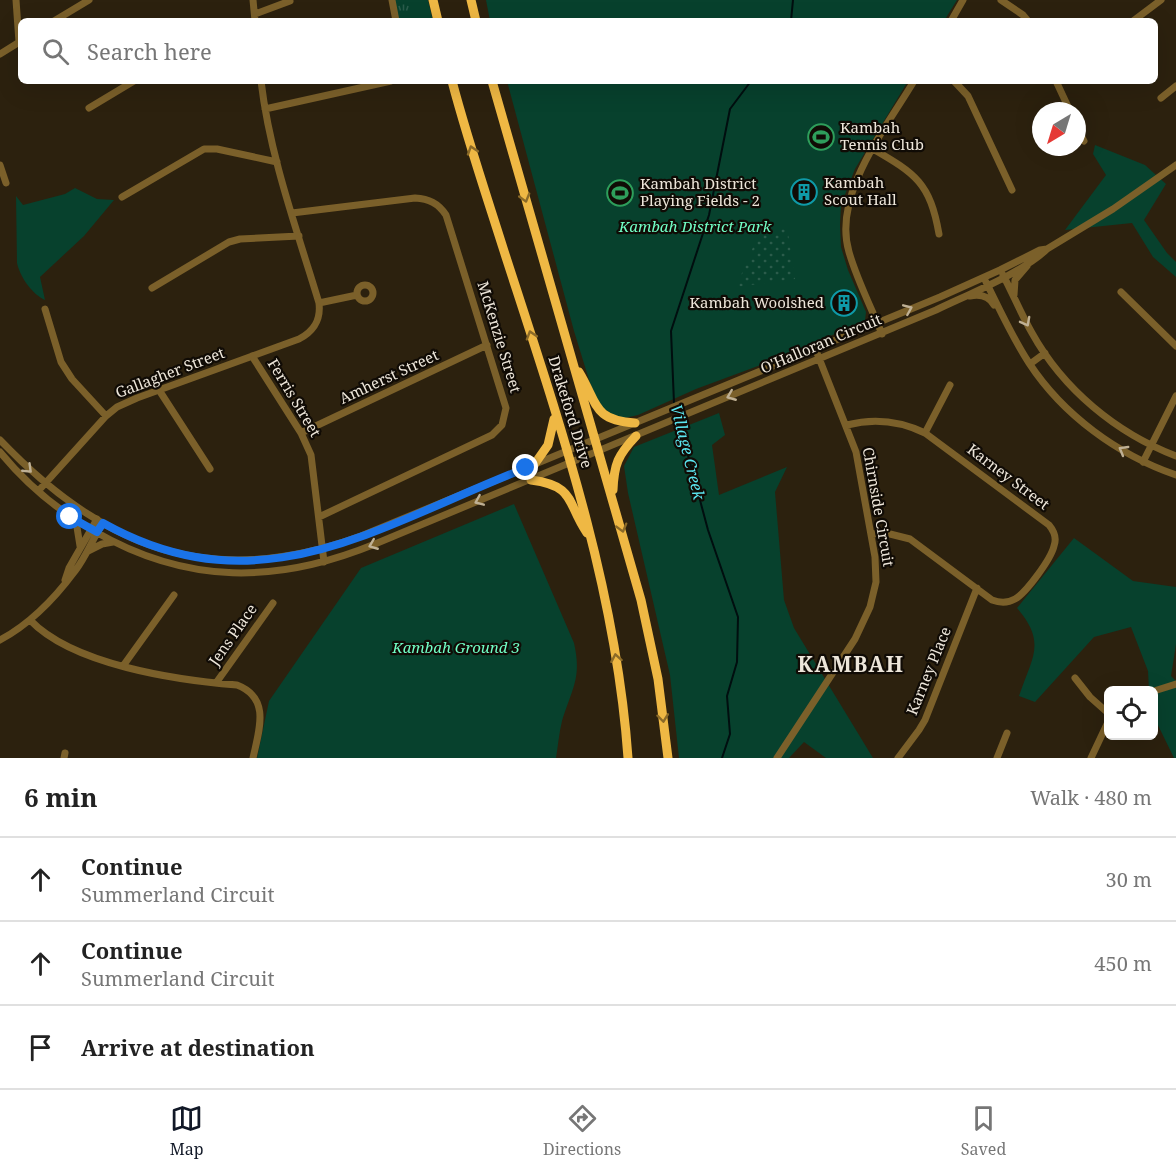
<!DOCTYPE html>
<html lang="en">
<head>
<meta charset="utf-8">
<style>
  :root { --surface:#fff; --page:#f2f2f2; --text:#222; --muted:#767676; --line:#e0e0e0; --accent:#111827 }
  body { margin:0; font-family:"Noto Serif",serif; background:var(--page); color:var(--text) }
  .controls { position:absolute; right:18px; bottom:18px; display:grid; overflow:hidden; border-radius:9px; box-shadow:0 6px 24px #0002 }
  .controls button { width:54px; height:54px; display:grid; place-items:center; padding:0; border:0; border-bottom:2px solid var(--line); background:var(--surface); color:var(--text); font:30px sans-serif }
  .compass { position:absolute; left:1032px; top:102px; width:54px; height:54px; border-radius:50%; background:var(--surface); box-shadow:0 6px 24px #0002; rotate:218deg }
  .stop { position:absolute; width:18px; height:18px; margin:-14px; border:4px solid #1a73e8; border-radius:50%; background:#fff }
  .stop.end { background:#1a73e8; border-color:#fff; box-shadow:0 2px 6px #0008 }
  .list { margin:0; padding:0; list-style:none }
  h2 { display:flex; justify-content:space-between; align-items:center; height:78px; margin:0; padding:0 24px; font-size:26px }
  h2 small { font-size:20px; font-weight:400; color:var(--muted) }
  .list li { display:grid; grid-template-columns:39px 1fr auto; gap:18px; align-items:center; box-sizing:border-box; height:84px; padding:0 24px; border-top:2px solid var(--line) }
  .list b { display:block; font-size:22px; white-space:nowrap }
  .list p { margin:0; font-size:20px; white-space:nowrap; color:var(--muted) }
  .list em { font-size:20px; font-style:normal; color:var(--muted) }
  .icon { flex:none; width:33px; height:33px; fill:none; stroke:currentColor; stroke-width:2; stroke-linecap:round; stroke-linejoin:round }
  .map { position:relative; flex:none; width:1176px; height:758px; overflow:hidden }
  .search { position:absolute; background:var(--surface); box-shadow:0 6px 24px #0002; left:18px; right:18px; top:18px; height:66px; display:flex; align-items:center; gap:15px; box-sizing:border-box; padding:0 21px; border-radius:9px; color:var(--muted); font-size:22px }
  .sheet { height:330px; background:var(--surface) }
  nav { display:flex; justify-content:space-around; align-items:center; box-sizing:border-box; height:84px; border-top:2px solid var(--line); background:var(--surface); font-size:16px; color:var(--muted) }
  nav a { display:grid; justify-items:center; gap:3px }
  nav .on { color:var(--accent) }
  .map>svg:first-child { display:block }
  .grass { fill:url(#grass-tufts) }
  .park { fill:#07412d }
  .garden { fill:url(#garden-dots) }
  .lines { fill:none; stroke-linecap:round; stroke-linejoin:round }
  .stream { stroke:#010e0f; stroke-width:2 }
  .minor { stroke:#7b602a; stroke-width:7 }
  .highway { stroke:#efb844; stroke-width:9 }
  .oneway { stroke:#8b6a28 }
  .oneway2 { stroke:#bfb094 }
  .route { stroke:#1a73e8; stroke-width:8 }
  .labels { text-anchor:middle; stroke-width:4.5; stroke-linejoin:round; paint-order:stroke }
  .poi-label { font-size:15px; fill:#ede6da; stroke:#100b05; text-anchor:start }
  .park-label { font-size:15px; font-style:italic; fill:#71ffc6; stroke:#100b05 }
  .street-label { font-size:15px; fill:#ede6da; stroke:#100b05 }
  .water-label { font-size:16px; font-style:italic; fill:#5be5ef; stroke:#100b05 }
  .district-label { font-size:21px; font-weight:bold; letter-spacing:1.5px; fill:#ede6da; stroke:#100b05 }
</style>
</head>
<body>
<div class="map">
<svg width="1176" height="758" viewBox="0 0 1176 758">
  <defs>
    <pattern id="grass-tufts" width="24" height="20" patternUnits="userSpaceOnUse" patternTransform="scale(1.5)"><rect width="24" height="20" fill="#07412d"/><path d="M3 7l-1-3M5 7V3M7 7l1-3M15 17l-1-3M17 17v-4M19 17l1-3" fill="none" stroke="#2b5c4b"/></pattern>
    <pattern id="garden-dots" width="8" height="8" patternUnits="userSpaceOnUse" patternTransform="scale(1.5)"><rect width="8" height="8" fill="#07412d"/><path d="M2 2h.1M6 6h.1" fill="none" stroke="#2b5c4b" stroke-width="1.8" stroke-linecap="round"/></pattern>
  </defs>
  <rect width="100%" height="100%" fill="#2c210e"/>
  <path class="grass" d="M393,0H428L433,21H398Z"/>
  <path class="park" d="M486,0H957L944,21H490Z
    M507,81H908L855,169L841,205L840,225L841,247L848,270L866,312L865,321L774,360L696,389L638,415L625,418L613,415L600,406L590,383L574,331Z
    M1095,145L1145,165L1166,184L1144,220L1167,253L1176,262V277L1153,257L1132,223L1065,230L1106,175L1093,154Z
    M75,188L97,199L114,200L84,236L40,277L45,300C32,294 20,277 17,263L16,196L23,205L65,194Z
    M719,413L725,435L712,445L719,495L787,467L775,492L784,600L794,628L873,758H826L804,742L789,758H679L670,675L628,493L624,466L634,447Z
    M514,504L574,643C582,678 572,688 562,721C559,733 558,746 556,758H257L269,701L361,568Z
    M1074,538L1133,581L1176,587V644L1171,676L1176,681V758H1174L1154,717V690H1149L1148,671L1131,627L1094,637L1035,702L1019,696C1032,657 1047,643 1017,608Z"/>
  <path class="garden" d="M787,227L795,279L736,287L760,231Z"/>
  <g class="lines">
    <path class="stream" d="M791,21L793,0
      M722,758L730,734L727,696L737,662L738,617L708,530L674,403L671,331L709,215L730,109L751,81"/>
    <path class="minor" d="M16,0L19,42
      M253,0L255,21
      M392,0L396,21
      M1001,0L1023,15L1028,21
      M255,14L290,1
      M54,21L89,0
      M951,21L963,0
      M1133,21L1161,0
      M0,54L21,41
      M954,81L968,96L1012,190
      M1056,81L1070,111
      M1161,98L1176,86
      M89,108L134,81
      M265,109L391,81
      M1077,127L1084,141
      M873,149C916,174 930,183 939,234
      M0,165L6,183
      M122,197L204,149H217L277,162
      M292,213L415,198C429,199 438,203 446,215L506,408L502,425L492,435L319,517
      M1003,275C1013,294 1021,314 1032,333C1063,389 1116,433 1176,456
      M986,282C1000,310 1012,337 1029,363C1063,415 1118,455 1176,475
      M357 293a8 8 0 1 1 16 0a8 8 0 1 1-16 0Z
      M152,288L229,242L240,239L299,236
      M1121,292L1176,346
      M1014,295L1015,280L1027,266
      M970,296C980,294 989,296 994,305
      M319,303L357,295
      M45,309L61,362L72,379L106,416
      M882,334C871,307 857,280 849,252C832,195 886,128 914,81
      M252,356L301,433L311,455L324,562
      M1030,364L1045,353
      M159,390L210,469
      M847,425C874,418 900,421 925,433L1049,525C1054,531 1057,538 1054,546C1051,559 1026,593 1015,599C1008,603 1000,603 992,600L910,539L886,533L872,534
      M301,433L487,345
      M925,433L950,385
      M0,440C106,551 213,590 361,536L940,297L1000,270L1040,250L1047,249
      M0,452C27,485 57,510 94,531C187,585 277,584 375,544L936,310C967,295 1024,272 1047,249L1113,209L1176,165
      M1143,462L1176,396
      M41,488L106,416L117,407L137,398L299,339C314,331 321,320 319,303C297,230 270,157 261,81
      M76,521L80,546
      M88,551L102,544L113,542
      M65,580L69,568L97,519
      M30,620C73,665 176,680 237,685C271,698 259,730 253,758
      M0,640C30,624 55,598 75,571C86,557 93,538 103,523
      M123,666L174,595
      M1075,678L1090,697L1108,713
      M216,683L273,603
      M1154,691L1176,684
      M64,758L65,753
      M777,758L855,639L870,607L876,582L875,557L856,452L815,348
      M898,758L919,730L925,720L977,588
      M997,758L1007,733
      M1091,758L1108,722"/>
    <path class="highway" d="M433,0L438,21
      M471,0L476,21
      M452,81C467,138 486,194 504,251C557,415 616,585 628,758
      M492,81L641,600L658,679L668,758
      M579,372C598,403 592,420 635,423
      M534,465L548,445L554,419
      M531,480C576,486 566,502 587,533
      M613,490C614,464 618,455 636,436"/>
  </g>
  <defs><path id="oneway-chevron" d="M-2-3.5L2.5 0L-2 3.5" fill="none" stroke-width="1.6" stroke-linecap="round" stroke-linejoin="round" transform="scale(1.5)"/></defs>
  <g class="oneway">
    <use href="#oneway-chevron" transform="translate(472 150) rotate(-108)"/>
    <use href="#oneway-chevron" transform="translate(525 198) rotate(74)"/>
    <use href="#oneway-chevron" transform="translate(531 335) rotate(-107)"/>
    <use href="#oneway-chevron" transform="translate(622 528) rotate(74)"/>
    <use href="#oneway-chevron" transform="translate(616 658) rotate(-100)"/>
    <use href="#oneway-chevron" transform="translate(663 718) rotate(83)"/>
  </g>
  <g class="oneway2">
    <use href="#oneway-chevron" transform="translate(908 309) rotate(-23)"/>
    <use href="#oneway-chevron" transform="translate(1026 322) rotate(62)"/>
    <use href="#oneway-chevron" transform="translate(731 396) rotate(158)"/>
    <use href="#oneway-chevron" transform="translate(1123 450) rotate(-150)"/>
    <use href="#oneway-chevron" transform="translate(28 469) rotate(44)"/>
    <use href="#oneway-chevron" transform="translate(479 501) rotate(157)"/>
    <use href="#oneway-chevron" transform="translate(373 545) rotate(158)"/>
  </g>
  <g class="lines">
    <path class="route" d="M70,517L97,532L103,523C260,611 379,525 526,468"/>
  </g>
  <defs>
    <g id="stadium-ring" transform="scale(1.35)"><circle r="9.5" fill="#100b05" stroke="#2e9e5b" stroke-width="1.5"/><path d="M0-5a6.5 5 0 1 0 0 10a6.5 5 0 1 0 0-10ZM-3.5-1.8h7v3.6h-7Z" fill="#2e9e5b"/></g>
    <g id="building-ring" transform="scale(1.35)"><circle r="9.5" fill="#100b05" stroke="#0f9aa8" stroke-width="1.5"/><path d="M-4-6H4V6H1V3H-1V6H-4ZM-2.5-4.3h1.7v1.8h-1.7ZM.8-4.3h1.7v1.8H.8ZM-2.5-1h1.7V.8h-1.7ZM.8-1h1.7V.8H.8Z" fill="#0f9aa8"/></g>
  </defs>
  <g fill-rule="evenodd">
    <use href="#stadium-ring" x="821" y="137"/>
    <use href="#building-ring" x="804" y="192"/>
    <use href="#stadium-ring" x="620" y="193"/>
    <use href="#building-ring" x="844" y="303"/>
  </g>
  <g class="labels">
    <g class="poi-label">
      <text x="840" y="133">Kambah<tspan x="840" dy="17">Tennis Club</tspan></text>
      <text x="824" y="188">Kambah<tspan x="824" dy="17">Scout Hall</tspan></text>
      <text x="640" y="189">Kambah District<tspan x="640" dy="17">Playing Fields - 2</tspan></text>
      <text x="824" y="308" text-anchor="end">Kambah Woolshed</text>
    </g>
    <g class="park-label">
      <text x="695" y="232">Kambah District Park</text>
      <text x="456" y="653">Kambah Ground 3</text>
    </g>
    <g class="street-label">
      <text transform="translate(499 337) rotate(73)" y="5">McKenzie Street</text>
      <text transform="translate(821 344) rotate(-23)" y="5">O'Halloran Circuit</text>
      <text transform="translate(170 373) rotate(-21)" y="5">Gallagher Street</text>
      <text transform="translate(389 377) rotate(-25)" y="5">Amherst Street</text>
      <text transform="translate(294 398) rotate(59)" y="5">Ferris Street</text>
      <text transform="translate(570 412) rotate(73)" y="5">Drakeford Drive</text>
      <text transform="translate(1008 477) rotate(37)" y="5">Karney Street</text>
      <text transform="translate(878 507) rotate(80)" y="5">Chirnside Circuit</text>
      <text transform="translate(233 635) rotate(-55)" y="5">Jens Place</text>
      <text transform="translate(929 671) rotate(-68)" y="5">Karney Place</text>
    </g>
    <g class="water-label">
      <text transform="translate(688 452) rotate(76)" y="6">Village Creek</text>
    </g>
    <g class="district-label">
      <text x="851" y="672">KAMBAH</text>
    </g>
  </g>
</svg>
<div class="controls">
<button><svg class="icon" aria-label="locate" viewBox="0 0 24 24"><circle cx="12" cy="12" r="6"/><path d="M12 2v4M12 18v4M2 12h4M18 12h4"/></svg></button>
</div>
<svg class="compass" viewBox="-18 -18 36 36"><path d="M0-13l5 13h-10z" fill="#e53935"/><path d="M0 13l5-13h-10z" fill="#767676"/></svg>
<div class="stop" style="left:70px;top:517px"></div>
<div class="stop end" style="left:526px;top:468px"></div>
<div class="search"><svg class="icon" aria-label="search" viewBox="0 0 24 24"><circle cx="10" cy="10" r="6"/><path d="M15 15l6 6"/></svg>Search here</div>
</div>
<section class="sheet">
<h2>6 min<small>Walk · 480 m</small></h2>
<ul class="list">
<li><svg class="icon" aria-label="ahead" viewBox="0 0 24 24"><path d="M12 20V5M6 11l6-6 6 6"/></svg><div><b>Continue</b><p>Summerland Circuit</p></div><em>30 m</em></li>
<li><svg class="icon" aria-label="ahead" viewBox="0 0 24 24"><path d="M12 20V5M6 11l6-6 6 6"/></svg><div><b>Continue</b><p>Summerland Circuit</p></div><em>450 m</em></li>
<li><svg class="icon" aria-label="arrive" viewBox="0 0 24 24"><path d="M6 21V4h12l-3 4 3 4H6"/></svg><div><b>Arrive at destination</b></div></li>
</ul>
</section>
<nav>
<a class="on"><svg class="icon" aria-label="map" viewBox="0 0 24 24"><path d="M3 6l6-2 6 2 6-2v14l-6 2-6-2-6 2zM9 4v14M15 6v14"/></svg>Map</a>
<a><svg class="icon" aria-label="directions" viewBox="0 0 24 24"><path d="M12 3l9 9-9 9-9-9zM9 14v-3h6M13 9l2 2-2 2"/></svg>Directions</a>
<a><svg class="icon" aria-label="saved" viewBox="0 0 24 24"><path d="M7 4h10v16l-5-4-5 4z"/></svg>Saved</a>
</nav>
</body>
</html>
